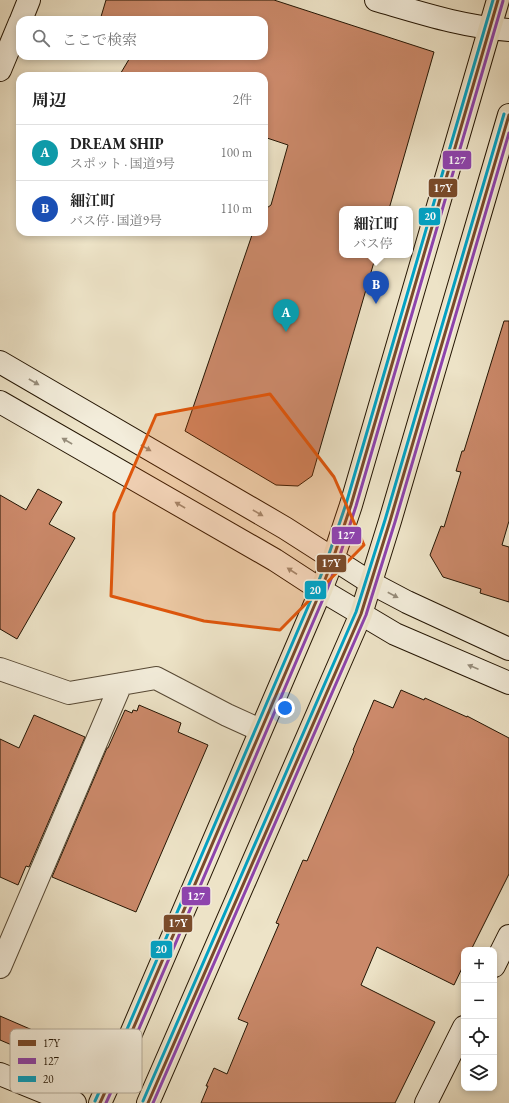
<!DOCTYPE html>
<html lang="ja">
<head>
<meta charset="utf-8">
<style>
  :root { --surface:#fff; --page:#f2f2f2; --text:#222; --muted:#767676; --line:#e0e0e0; --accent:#7c3aed }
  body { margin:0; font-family:"EB Garamond","Noto Serif JP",serif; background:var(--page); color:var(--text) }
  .controls { position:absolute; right:12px; bottom:12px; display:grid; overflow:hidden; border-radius:8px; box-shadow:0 2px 6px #0003 }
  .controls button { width:36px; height:36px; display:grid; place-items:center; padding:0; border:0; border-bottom:1px solid var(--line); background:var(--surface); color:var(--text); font:20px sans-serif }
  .you { position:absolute; left:285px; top:708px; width:14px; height:14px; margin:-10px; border:3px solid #fff; border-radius:50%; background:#1a73e8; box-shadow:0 0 0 6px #1a73e833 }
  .badge { display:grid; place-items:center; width:26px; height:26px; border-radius:50%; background:var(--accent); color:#fff; font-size:13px; font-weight:700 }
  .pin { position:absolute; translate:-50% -33px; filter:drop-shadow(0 1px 2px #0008) }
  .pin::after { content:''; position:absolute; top:21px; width:14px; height:12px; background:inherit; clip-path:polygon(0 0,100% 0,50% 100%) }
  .popup { position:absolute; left:339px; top:206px; width:74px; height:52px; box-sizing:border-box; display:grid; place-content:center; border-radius:8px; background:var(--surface); filter:drop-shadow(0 1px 3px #0005); font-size:13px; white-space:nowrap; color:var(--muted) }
  .popup b { font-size:15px; color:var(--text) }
  .popup::after { content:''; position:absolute; left:50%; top:100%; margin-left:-8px; border:8px solid transparent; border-top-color:var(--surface) }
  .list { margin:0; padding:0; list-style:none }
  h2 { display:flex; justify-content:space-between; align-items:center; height:52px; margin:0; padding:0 16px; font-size:17px }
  h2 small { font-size:13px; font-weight:400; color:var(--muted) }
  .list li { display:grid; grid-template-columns:26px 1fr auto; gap:12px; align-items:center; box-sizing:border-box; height:56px; padding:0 16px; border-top:1px solid var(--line) }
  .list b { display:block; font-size:15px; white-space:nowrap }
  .list p { margin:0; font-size:13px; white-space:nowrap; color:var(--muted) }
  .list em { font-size:13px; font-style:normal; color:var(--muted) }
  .icon { flex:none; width:22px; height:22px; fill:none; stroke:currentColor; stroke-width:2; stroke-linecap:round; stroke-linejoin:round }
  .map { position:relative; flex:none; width:509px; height:1103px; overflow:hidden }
  .search { position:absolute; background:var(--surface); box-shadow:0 2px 6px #0003; left:16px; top:16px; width:252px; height:44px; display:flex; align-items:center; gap:10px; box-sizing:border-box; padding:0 14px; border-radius:12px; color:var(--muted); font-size:15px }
  .panel { position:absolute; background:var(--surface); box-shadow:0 2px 6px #0003; left:16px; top:72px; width:252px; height:164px; border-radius:12px }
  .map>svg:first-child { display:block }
  .building { fill:#cb896a; stroke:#241503 }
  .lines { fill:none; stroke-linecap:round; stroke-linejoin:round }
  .street-casing { stroke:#564834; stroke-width:24 }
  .secondary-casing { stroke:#241503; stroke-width:24 }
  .highway-casing { stroke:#241503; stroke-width:24 }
  .street { stroke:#f3eddb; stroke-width:22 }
  .secondary { stroke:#f3eddb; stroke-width:22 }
  .highway { stroke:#ede3c7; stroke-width:22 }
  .bus-1-casing { stroke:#f3eddb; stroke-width:6 }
  .bus-2-casing { stroke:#f3eddb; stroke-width:6 }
  .bus-3-casing { stroke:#f3eddb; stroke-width:6 }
  .bus-1 { stroke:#7a4b2a; stroke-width:3 }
  .bus-2 { stroke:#8e44ad; stroke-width:3 }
  .bus-3 { stroke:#02a2c4; stroke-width:3 }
  .oneway { fill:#968c7a }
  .marked { fill:#de560c; fill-opacity:0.2; stroke:#de560c; stroke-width:3; stroke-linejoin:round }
  .key { fill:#f3eddb; stroke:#b5ac9a; stroke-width:1 }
  .key-label { font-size:11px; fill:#241503 }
  .line-badge { stroke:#f3eddb; stroke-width:1.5 }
  .badge-label { font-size:11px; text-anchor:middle; font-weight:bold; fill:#fff }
</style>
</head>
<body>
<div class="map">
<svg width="509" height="1103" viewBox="0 0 509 1103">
  <rect width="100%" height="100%" fill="#ede3c7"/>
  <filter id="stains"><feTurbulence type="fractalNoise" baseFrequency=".005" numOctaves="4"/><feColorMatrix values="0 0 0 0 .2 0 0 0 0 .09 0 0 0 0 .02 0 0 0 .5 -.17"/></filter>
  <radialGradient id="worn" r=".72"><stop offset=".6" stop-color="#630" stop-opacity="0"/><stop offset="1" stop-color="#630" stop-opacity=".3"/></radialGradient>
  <path class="building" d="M106,0H274L434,52L389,209H342V255H376L312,476L298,486L276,485L185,431L253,232H264V210L271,205L288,145L264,137V76H119L131,56H264V20H100Z
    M504,321H509V521L502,545L509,547V602L480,593L481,589L443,577L430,555L441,526L444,527L461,472L456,471L462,451H464Z
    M38,489L62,502L49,524L75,538L17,639L0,629V495L26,510Z
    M401,690L424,700L425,698L467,717V716L509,738V874L471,950H464V964L454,985L377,947L361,985L435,1022L395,1103H201L208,1086H206L214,1068L227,1074L248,1023L238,1019L279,924L276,923L303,860L307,861L354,751L353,750L374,700L393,708Z
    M139,705L181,723L178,732L208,745L136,912L52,877L107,748H108L125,710L132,713L133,710L137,711Z
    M34,715L85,737L29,867L26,866L18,885L0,877V739L19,748Z
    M0,1016L74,1048L66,1068L0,1040Z"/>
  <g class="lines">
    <g class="street-casing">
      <path id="street" d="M0,669L69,693L156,678L227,715L260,730
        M0,967L121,684"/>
    </g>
    <g class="secondary-casing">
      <path id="secondary" d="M376,0C421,13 463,27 509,30
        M21,20L29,0
        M0,70L20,22
        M0,362L285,528L371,583L407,602L509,649
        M0,402L275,560L321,590L395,634L509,683
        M494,966L509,936
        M0,1074L61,1099L75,1103
        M426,1103L464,1027"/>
    </g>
    <g class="highway-casing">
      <path id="highway" d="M100,1103L118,1064L321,590L333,559L351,505L498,0
        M148,1103L361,614L390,521L509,115"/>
    </g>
    <use href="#street" class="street"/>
    <use href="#secondary" class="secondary"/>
    <use href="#highway" class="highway"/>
    <g class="bus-1-casing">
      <path id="bus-1" d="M100,1103L118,1064L321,590L333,559L351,505L498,0
        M148,1103L361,614L390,521L509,115"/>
    </g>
    <g class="bus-2-casing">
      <path id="bus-2" d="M106,1103L123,1066L326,592L338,561L356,506L503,1
        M153,1103L366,615L395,522L509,133"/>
    </g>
    <g class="bus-3-casing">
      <path id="bus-3" d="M95,1101L113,1062L316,588L328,557L346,504L493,0
        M143,1101L356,612L385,520L504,114"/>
    </g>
    <use href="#bus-1" class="bus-1"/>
    <use href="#bus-2" class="bus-2"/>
    <use href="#bus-3" class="bus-3"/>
  </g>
  <defs><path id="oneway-solid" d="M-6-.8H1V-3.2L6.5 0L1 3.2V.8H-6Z"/></defs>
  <g class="oneway">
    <use href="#oneway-solid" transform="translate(34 382) rotate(30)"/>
    <use href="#oneway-solid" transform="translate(67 441) rotate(-150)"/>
    <use href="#oneway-solid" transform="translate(146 448) rotate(30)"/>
    <use href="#oneway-solid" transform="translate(180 505) rotate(-150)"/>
    <use href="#oneway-solid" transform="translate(258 513) rotate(30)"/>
    <use href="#oneway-solid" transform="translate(292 571) rotate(-147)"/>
    <use href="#oneway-solid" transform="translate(393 595) rotate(28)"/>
    <use href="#oneway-solid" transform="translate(473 667) rotate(-157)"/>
  </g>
  <path class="marked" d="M270,394L334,477L364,545L280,630L204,621L111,596L114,513L156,415Z"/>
  <rect x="10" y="1029" width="132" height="64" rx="6" class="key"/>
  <rect x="18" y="1040" width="18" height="6" fill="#7a4b2a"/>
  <rect x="18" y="1058" width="18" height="6" fill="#8e44ad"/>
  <rect x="18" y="1076" width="18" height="6" fill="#02a2c4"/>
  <g class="key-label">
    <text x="43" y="1047">17Y</text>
    <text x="43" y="1065">127</text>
    <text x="43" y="1083">20</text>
  </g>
  <g class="line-badge">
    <rect x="442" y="150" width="30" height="20" rx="4" fill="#8e44ad"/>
    <rect x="428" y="178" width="30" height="20" rx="4" fill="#7a4b2a"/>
    <rect x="418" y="207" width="23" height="19" rx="4" fill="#02a2c4"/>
    <rect x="331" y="526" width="31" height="19" rx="4" fill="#8e44ad"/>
    <rect x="316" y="554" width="31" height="19" rx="4" fill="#7a4b2a"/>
    <rect x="304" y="580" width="23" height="20" rx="4" fill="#02a2c4"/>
    <rect x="181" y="886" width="30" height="20" rx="4" fill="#8e44ad"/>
    <rect x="163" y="914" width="30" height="19" rx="4" fill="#7a4b2a"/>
    <rect x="150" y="940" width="23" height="19" rx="4" fill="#02a2c4"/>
  </g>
  <g class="badge-label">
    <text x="457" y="164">127</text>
    <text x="443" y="192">17Y</text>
    <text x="430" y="220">20</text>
    <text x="346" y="539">127</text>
    <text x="331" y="567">17Y</text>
    <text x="315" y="594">20</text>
    <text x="196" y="900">127</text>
    <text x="178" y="927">17Y</text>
    <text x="161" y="953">20</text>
  </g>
  <rect width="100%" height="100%" filter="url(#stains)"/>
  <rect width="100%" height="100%" fill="url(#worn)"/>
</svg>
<div class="controls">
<button>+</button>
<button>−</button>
<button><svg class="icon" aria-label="locate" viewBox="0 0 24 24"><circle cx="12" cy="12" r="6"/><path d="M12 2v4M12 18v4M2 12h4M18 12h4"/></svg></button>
<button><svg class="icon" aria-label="layers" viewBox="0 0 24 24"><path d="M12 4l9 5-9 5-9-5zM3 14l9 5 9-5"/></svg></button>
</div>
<div class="you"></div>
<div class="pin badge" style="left:286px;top:332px;background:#0f9aa8">A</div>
<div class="pin badge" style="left:376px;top:304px;background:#1a4fb4">B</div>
<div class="popup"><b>細江町</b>バス停</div>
<div class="search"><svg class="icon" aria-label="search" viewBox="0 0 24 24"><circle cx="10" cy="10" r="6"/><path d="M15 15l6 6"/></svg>ここで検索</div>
<section class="panel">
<h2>周辺<small>2件</small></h2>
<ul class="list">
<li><span class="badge" style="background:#0f9aa8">A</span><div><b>DREAM SHIP</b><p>スポット · 国道9号</p></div><em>100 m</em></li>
<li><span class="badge" style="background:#1a4fb4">B</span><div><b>細江町</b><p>バス停 · 国道9号</p></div><em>110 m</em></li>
</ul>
</section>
</div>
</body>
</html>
